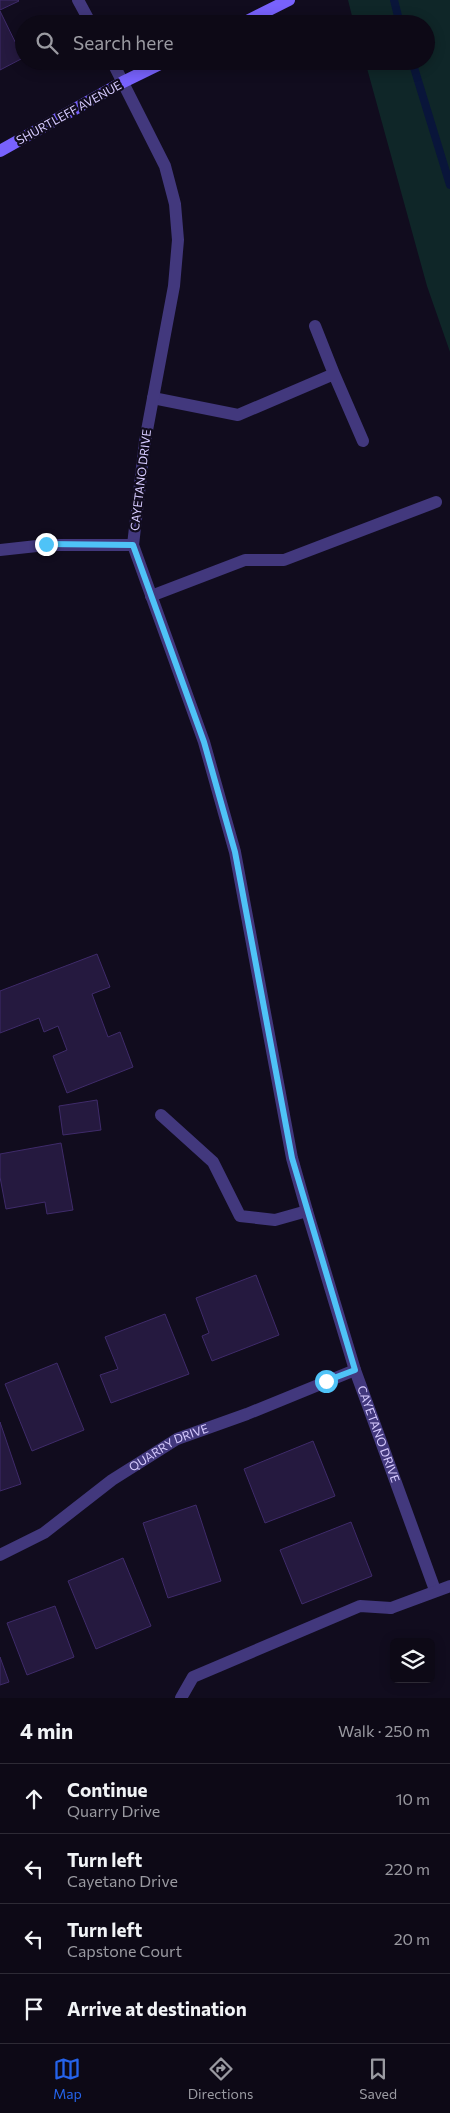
<!DOCTYPE html>
<html lang="en">
<head>
<meta charset="utf-8">
<style>
  :root { --surface:#0d0916; --page:#16121f; --text:#f1f3f6; --muted:#9a9aa1; --line:#2d2a35; --accent:#2563eb }
  body { margin:0; font-family:Commissioner,sans-serif; background:var(--page); color:var(--text) }
  .controls { position:absolute; right:15px; bottom:15px; display:grid; overflow:hidden; border-radius:8px; box-shadow:0 2px 12px #0003 }
  .controls button { width:45px; height:45px; display:grid; place-items:center; padding:0; border:0; border-bottom:1px solid var(--line); background:var(--surface); color:var(--text); font:25px sans-serif }
  .stop { position:absolute; width:15px; height:15px; margin:-11px; border:4px solid #4fc3f7; border-radius:50%; background:#fff }
  .stop.end { background:#4fc3f7; border-color:#fff; box-shadow:0 1px 5px #0008 }
  .list { margin:0; padding:0; list-style:none }
  h2 { display:flex; justify-content:space-between; align-items:center; height:65px; margin:0; padding:0 20px; font-size:21px }
  h2 small { font-size:16px; font-weight:400; color:var(--muted) }
  .list li { display:grid; grid-template-columns:32px 1fr auto; gap:15px; align-items:center; box-sizing:border-box; height:70px; padding:0 20px; border-top:1px solid var(--line) }
  .list b { display:block; font-size:19px; white-space:nowrap }
  .list p { margin:0; font-size:16px; white-space:nowrap; color:var(--muted) }
  .list em { font-size:16px; font-style:normal; color:var(--muted) }
  .icon { flex:none; width:28px; height:28px; fill:none; stroke:currentColor; stroke-width:2; stroke-linecap:round; stroke-linejoin:round }
  .map { position:relative; flex:none; width:450px; height:1698px; overflow:hidden }
  .search { position:absolute; background:var(--surface); box-shadow:0 2px 12px #0003; left:15px; right:15px; top:15px; height:55px; display:flex; align-items:center; gap:12px; box-sizing:border-box; padding:0 18px; border-radius:28px; color:var(--muted); font-size:19px }
  .sheet { height:345px; background:var(--surface) }
  nav { display:flex; justify-content:space-around; align-items:center; box-sizing:border-box; height:70px; border-top:1px solid var(--line); background:var(--surface); font-size:14px; color:var(--muted) }
  nav a { display:grid; justify-items:center; gap:2px }
  nav .on { color:var(--accent) }
  .map>svg:first-child { display:block }
  .green { fill:#0f2628 }
  .lines { fill:none; stroke-linecap:round; stroke-linejoin:round }
  .stream { stroke:#09153a; stroke-width:8 }
  .building { fill:#25193f; stroke:#3f2b6a }
  .lane { stroke:#42387d; stroke-width:12 }
  .street { stroke:#42387d; stroke-width:12 }
  .secondary { stroke:#7862fd; stroke-width:12 }
  .route { stroke:#4fc3f7; stroke-width:6 }
  .labels { text-anchor:middle; stroke-width:4.5; stroke-linejoin:round; paint-order:stroke }
  .street-label { font-size:12px; fill:#d6cafe; stroke:#110c1e }
</style>
</head>
<body>
<div class="map">
<svg width="450" height="1698" viewBox="0 0 450 1698">
  <rect width="100%" height="100%" fill="#110c1e"/>
  <path class="green" d="M348,0H450V352L427,286L365,61H426V24H354Z"/>
  <g class="lines">
    <path class="stream" d="M394,0L400,24
      M412,61L450,185"/>
  </g>
  <path class="building" d="M0,0H18L19,1L0,10Z
    M0,11L23,58L0,70Z
    M97,954L110,987L92,994L108,1037L120,1032L133,1067L67,1093L53,1056L67,1050L58,1026L44,1032L39,1018L0,1033V991Z
    M97,1100L101,1130L63,1135L59,1106Z
    M61,1143L73,1210L47,1214L45,1202L6,1209L0,1177V1154Z
    M256,1275L279,1335L212,1361L202,1336L209,1333L196,1298Z
    M165,1314L189,1374L111,1403L100,1375L118,1369L105,1337Z
    M57,1363L84,1430L32,1451L5,1384Z
    M0,1422L21,1484L0,1491Z
    M313,1441L335,1496L265,1523L244,1469Z
    M196,1505L221,1581L168,1598L143,1523Z
    M351,1522L372,1576L302,1604L280,1550Z
    M123,1558L151,1626L96,1649L68,1581Z
    M55,1606L74,1657L27,1675L7,1623Z
    M0,1657L9,1682L0,1685Z"/>
  <g class="lines">
    <path class="lane" d="M334,374L363,441
      M153,398L238,415L334,374L315,326
      M151,596L245,560H284L436,502
      M161,1115L213,1162L240,1216L275,1220L307,1211
      M181,1698L193,1677L360,1606L391,1608"/>
    <g class="street">
      <path d="M78,0L91,24"/>
      <path id="s1" d="M112,61L165,166L175,204L178,240L174,286L145,441L133,545L204,742L235,852L292,1158L307,1211L355,1370L435,1590"/>
      <path d="M0,550L46,545H133"/>
      <path id="s2" d="M0,1555L44,1533L112,1480L177,1439L247,1414L355,1370"/>
      <path d="M391,1608L450,1586"/>
    </g>
    <path class="secondary" d="M241,24L289,0
      M0,151L123,82L166,61"/>
  </g>
  <g class="lines">
    <path class="route" d="M46,544L133,545L204,742L235,852L292,1158L355,1370L326,1381"/>
  </g>
  <g class="labels">
    <g class="street-label">
      <text transform="translate(69 113) rotate(-29)" y="4">SHURTLEFF AVENUE</text>
      <text transform="translate(141 480) rotate(-83)" y="4">CAYETANO DRIVE</text>
      <text dy="4" stroke="none"><textPath href="#s1" startOffset="1426">CAYETANO DRIVE</textPath></text>
      <text dy="4" stroke="none"><textPath href="#s2" startOffset="201">QUARRY DRIVE</textPath></text>
    </g>
  </g>
</svg>
<div class="controls">
<button><svg class="icon" aria-label="layers" viewBox="0 0 24 24"><path d="M12 4l9 5-9 5-9-5zM3 14l9 5 9-5"/></svg></button>
</div>
<div class="stop" style="left:326px;top:1381px"></div>
<div class="stop end" style="left:46px;top:544px"></div>
<div class="search"><svg class="icon" aria-label="search" viewBox="0 0 24 24"><circle cx="10" cy="10" r="6"/><path d="M15 15l6 6"/></svg>Search here</div>
</div>
<section class="sheet">
<h2>4 min<small>Walk · 250 m</small></h2>
<ul class="list">
<li><svg class="icon" aria-label="ahead" viewBox="0 0 24 24"><path d="M12 20V5M6 11l6-6 6 6"/></svg><div><b>Continue</b><p>Quarry Drive</p></div><em>10 m</em></li>
<li><svg class="icon" aria-label="left" viewBox="0 0 24 24"><path d="M17 20v-9H6M10 6l-5 5 5 5"/></svg><div><b>Turn left</b><p>Cayetano Drive</p></div><em>220 m</em></li>
<li><svg class="icon" aria-label="left" viewBox="0 0 24 24"><path d="M17 20v-9H6M10 6l-5 5 5 5"/></svg><div><b>Turn left</b><p>Capstone Court</p></div><em>20 m</em></li>
<li><svg class="icon" aria-label="arrive" viewBox="0 0 24 24"><path d="M6 21V4h12l-3 4 3 4H6"/></svg><div><b>Arrive at destination</b></div></li>
</ul>
</section>
<nav>
<a class="on"><svg class="icon" aria-label="map" viewBox="0 0 24 24"><path d="M3 6l6-2 6 2 6-2v14l-6 2-6-2-6 2zM9 4v14M15 6v14"/></svg>Map</a>
<a><svg class="icon" aria-label="directions" viewBox="0 0 24 24"><path d="M12 3l9 9-9 9-9-9zM9 14v-3h6M13 9l2 2-2 2"/></svg>Directions</a>
<a><svg class="icon" aria-label="saved" viewBox="0 0 24 24"><path d="M7 4h10v16l-5-4-5 4z"/></svg>Saved</a>
</nav>
</body>
</html>
